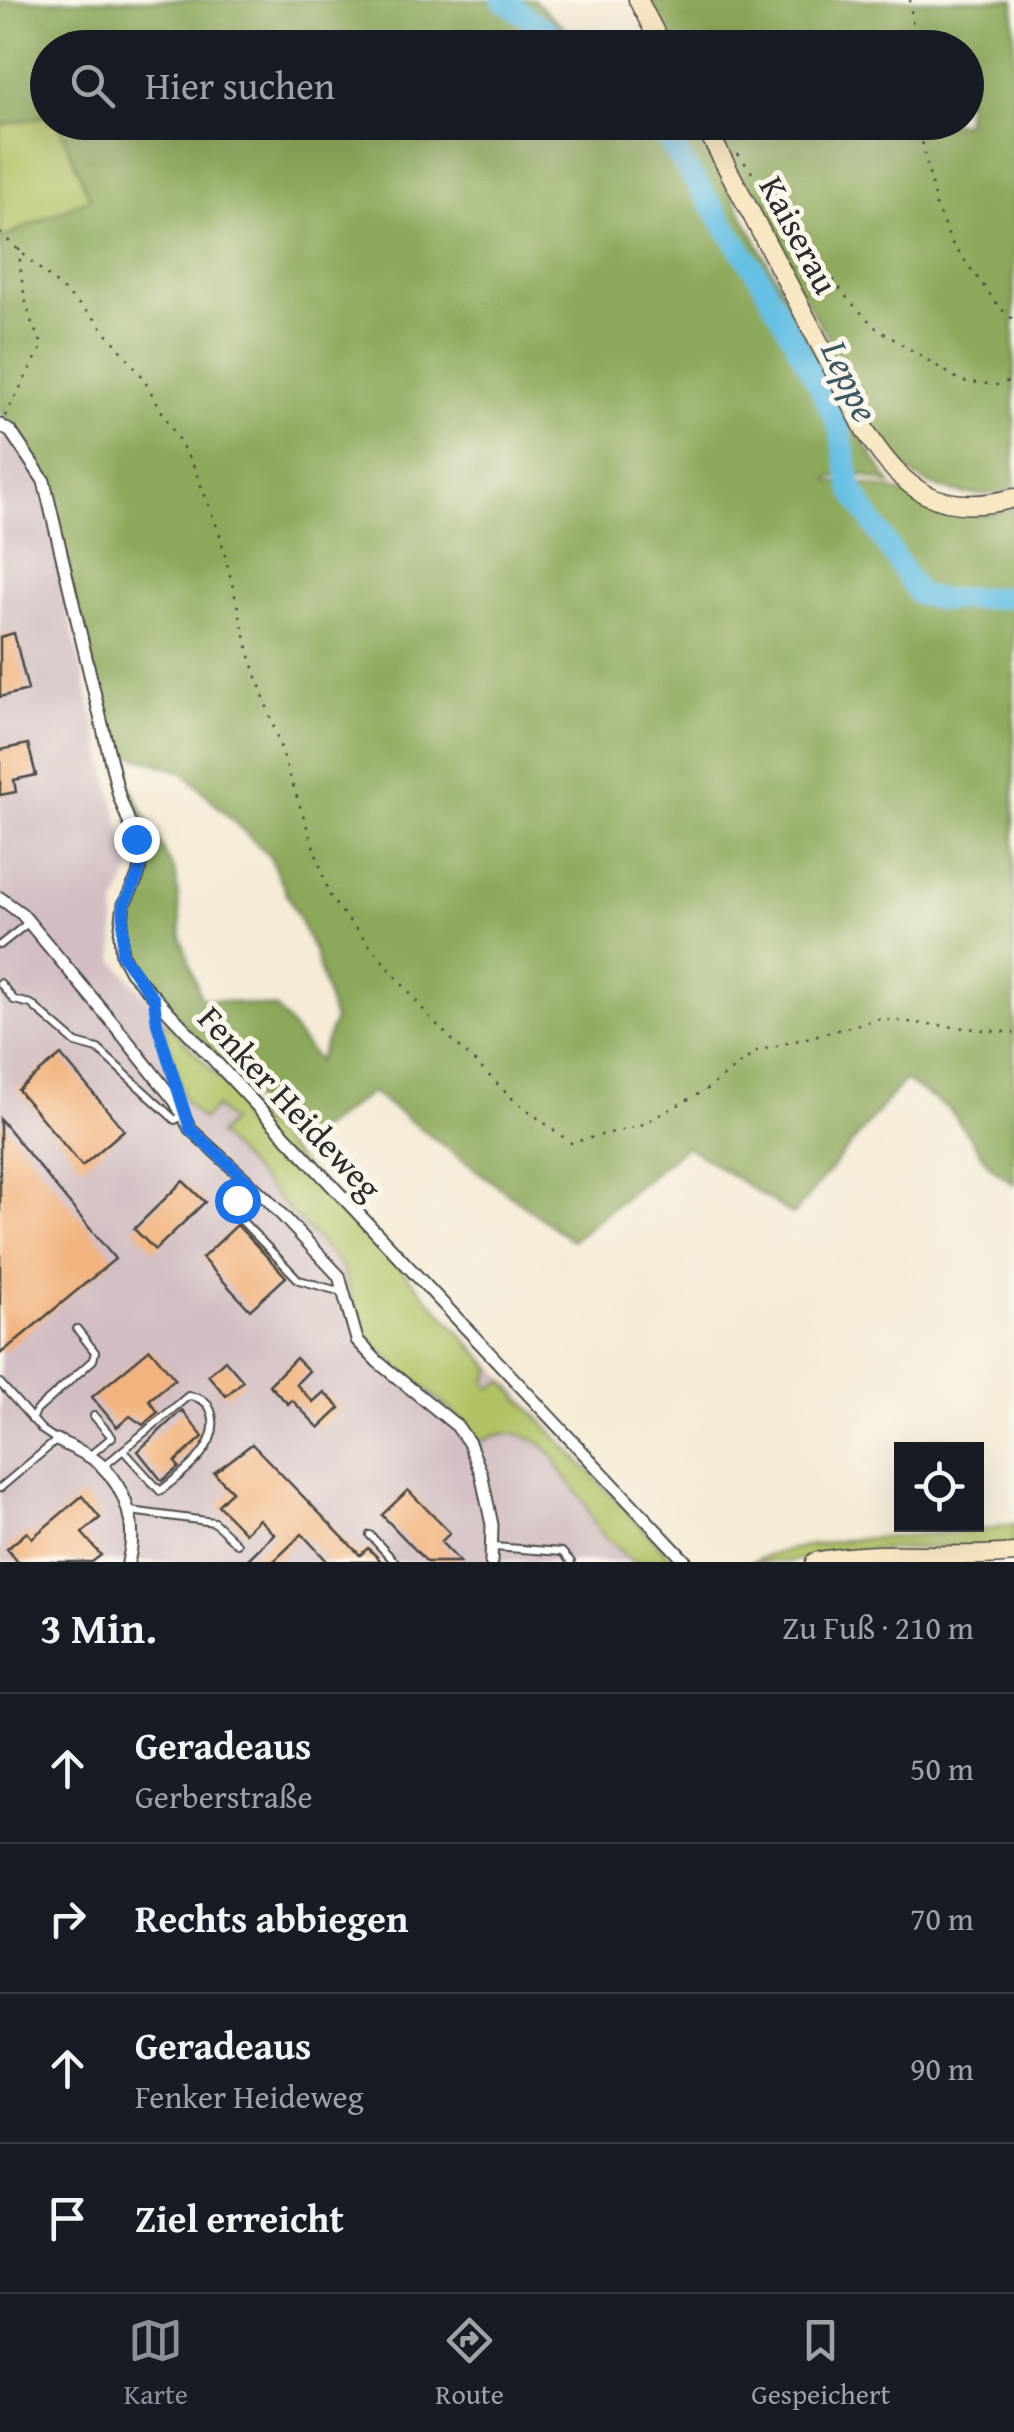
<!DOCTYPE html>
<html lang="de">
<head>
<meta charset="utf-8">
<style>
  :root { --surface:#171b24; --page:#20242c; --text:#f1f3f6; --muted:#9ea1a6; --line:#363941; --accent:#8c9099 }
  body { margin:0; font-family:"Gentium Book Plus",serif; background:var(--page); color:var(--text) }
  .controls { position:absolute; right:30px; bottom:30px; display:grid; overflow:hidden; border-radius:0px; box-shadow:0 10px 40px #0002 }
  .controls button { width:90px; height:90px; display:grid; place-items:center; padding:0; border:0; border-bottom:2px solid var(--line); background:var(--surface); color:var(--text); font:50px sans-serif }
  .stop { position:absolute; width:30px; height:30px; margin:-22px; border:8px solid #1a73e8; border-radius:50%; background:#fff }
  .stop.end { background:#1a73e8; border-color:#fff; box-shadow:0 2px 10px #0008 }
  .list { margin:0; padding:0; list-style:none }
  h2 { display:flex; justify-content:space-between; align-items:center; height:130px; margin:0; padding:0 40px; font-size:42px }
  h2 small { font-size:32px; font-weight:400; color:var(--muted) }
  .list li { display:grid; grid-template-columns:65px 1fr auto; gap:30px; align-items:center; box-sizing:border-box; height:150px; padding:0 40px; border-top:2px solid var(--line) }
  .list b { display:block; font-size:38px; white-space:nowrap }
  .list p { margin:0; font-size:32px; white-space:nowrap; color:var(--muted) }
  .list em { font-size:32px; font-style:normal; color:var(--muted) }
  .icon { flex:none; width:55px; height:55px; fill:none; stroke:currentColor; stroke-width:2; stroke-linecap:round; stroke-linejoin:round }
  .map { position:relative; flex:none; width:1014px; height:1562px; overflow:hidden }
  .search { position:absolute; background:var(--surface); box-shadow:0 10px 40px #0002; left:30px; right:30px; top:30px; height:110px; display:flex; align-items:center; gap:25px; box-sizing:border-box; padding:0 35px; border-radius:55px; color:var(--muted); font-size:38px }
  .sheet { height:730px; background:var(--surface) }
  nav { display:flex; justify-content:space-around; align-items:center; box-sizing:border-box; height:140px; border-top:2px solid var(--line); background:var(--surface); font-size:28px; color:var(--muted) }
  nav a { display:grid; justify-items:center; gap:5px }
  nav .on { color:var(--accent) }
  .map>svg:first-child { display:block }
  .industrial { fill:#d2bec2 }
  .green { fill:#b1c265; stroke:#6e7648; stroke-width:2.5 }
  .forest { fill:#8ca85a; stroke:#5c6a42; stroke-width:2.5 }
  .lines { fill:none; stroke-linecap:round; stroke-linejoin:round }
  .river { stroke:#66c0e4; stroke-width:22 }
  .building { fill:#f2b37e }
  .lane-casing { stroke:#494845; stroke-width:10 }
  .street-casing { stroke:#494845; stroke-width:15 }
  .secondary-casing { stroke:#494845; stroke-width:21 }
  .path { stroke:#494845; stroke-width:2.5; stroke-dasharray:2.5 8; stroke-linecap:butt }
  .lane { stroke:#fff; stroke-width:6 }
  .street { stroke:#fff; stroke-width:11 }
  .secondary { stroke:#f8e7c3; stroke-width:18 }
  .route { stroke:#1a73e8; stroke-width:12 }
  .labels { text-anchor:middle; stroke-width:10; stroke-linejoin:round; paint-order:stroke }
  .street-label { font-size:35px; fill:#2b2b2b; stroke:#fbf7ec }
  .water-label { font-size:38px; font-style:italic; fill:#3d5862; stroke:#fbf7ec }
</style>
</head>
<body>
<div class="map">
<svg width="1014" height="1562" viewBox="0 0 1014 1562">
  <rect width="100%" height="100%" fill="#fbf7ec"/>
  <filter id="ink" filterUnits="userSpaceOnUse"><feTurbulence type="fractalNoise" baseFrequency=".01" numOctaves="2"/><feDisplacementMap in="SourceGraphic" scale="20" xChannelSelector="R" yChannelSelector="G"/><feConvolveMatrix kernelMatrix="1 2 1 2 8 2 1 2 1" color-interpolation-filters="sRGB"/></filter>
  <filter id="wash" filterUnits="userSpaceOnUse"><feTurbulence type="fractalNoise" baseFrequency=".0048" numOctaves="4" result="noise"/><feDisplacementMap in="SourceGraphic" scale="40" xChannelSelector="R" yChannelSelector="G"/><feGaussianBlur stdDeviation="2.25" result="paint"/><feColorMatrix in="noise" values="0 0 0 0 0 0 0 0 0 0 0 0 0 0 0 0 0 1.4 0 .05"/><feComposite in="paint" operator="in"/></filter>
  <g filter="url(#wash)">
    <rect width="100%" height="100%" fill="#f5ebd6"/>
    <path class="industrial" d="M9,434L42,483L67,609L131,871L115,906L114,960L148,1000L679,1562H0V439Z"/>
    <path class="green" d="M47,116L48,122L58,123L90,198L0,239V125Z
      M162,1018L409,1277L492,1369L486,1382L488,1387L492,1388L503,1381L675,1562H632C621,1551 599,1535 593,1521C585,1500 578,1494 564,1475C558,1467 555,1456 547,1449C528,1432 503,1428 482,1442L463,1421L371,1343L363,1331L341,1265L218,1135L230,1121L216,1107L202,1120L184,1100Z
      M1014,1524V1546L831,1551L790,1562H751C836,1528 926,1543 1014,1524Z"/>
    <path class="forest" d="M0,0H534L585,47L48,48L47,116L0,125Z
      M649,0H1014V488C973,503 924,491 895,459C870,432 859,398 843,366C821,325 797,286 775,246C753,206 734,164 714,123L966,122V48L674,47Z
      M58,123H694L859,435L892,485L864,476L830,477L829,481L849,485L861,483L900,492L922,505L955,515H983L1014,508V1184L991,1167L950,1110L904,1080L793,1215L686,1146L572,1241L371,1092L300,1145C270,1114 136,986 131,955C124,918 139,893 152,859L119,765L176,874L182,940L201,998L276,1008L318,1061L334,1021L315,953L269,856L183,772L114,750L75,610L48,480L0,412V239L90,198Z"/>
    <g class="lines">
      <path class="river" d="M503,0L571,48
        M651,122L670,144L760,278L820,387L840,430L852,490L918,594L939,600L1014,597"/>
    </g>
    <g id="blocks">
      <path class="building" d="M14,633L28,690L0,697V637Z
        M28,744L36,775L14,780L16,792L0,795V750Z
        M61,1055L124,1130L82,1166L18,1090Z
        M0,1119L115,1259L0,1354Z
        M183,1181L205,1202L155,1250L134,1229Z
        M237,1225L286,1277L250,1310L202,1258Z
        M150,1349L175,1379L149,1400L158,1412L152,1417L143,1425L130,1416L117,1427L92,1397Z
        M296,1358L309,1371L296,1384L313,1402L324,1392L340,1408L319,1428L292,1400L288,1404L269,1385Z
        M225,1360L243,1381L226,1396L208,1375Z
        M182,1410L203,1437L175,1462L179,1467L162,1481L138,1451Z
        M252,1444L360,1555L368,1548L382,1562H328L302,1534L273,1562H245L274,1534L259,1519L245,1533L218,1505L232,1491L214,1473Z
        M408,1490L450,1533L441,1542L460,1562H427L382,1515Z
        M82,1496L100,1518L82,1533L101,1555L92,1562H18L7,1549L27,1532L32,1538Z"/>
    </g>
  </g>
  <g filter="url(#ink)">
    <use href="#blocks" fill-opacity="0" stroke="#494845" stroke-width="2.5"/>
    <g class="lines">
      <g class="lane-casing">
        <path id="lane" d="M0,945L29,922
          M0,983L14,1000L31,1004L76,1043L98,1049L175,1120L182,1116
          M247,1181L237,1200L242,1221L299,1280L342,1292
          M0,1383L42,1430L57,1440L0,1488
          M32,1420L36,1411L93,1360L95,1352L77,1329
          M89,1456L112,1437L94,1416
          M103,1467C131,1443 160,1420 188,1396C200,1397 209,1402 212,1414C221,1447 182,1474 160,1491L123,1450
          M130,1511L214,1522L237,1544
          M370,1535L395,1562
          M493,1547L562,1552L571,1562"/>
      </g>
      <g class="street-casing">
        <path id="street" d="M0,425L11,432L44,481L119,796L142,856L138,876L124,904L120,935L122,955L131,972L686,1562
          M0,898L22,914L113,1023L175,1101L190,1129L268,1200L339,1276L357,1340L378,1362L457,1426L469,1443L481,1473L492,1525L491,1562
          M57,1440C70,1447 89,1454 100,1464C127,1490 138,1527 128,1562"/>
      </g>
      <g class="secondary-casing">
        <path id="secondary" d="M638,0L663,48
          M703,122L865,430C902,491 941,518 1014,498
          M815,1562C881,1548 947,1560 1014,1553"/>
      </g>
      <path class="path" d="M910,0L915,48
        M918,122L936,207L951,242L1000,308L1014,320
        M738,154L848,299L876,328L961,381L998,385L1014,379
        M0,233L95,319L140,373L194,467L220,535L250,656L331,899L432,1020L513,1099L571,1143L641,1125L704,1091L757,1051L879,1019L1014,1033
        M5,416L43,345C25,317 21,281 19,248
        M156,1015L174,1080"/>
      <use href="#lane" class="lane"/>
      <use href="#street" class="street"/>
      <use href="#secondary" class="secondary"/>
    </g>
  </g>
  <g class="lines" filter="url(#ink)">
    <path class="route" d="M136,839L142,856L138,876L124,904L122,955L154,999L157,1024L190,1129L247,1181L237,1200"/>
  </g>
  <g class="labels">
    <g class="street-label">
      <text transform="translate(799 235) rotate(62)" y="12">Kaiserau</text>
      <text transform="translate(290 1103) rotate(47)" y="12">Fenker Heideweg</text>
    </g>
    <g class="water-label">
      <text transform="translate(850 381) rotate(65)" y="13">Leppe</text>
    </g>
  </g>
</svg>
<div class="controls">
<button><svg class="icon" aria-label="locate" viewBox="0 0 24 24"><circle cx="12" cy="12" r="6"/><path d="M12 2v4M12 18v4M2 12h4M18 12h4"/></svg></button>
</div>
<div class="stop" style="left:237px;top:1200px"></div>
<div class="stop end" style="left:136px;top:839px"></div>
<div class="search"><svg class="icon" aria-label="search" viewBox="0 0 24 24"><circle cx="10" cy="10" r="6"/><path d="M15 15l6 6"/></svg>Hier suchen</div>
</div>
<section class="sheet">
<h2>3 Min.<small>Zu Fuß · 210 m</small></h2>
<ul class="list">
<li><svg class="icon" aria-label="ahead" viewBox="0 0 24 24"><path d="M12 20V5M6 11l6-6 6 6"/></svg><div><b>Geradeaus</b><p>Gerberstraße</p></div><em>50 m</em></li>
<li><svg class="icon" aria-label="right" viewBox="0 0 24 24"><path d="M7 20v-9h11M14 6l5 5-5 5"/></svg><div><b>Rechts abbiegen</b></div><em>70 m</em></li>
<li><svg class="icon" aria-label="ahead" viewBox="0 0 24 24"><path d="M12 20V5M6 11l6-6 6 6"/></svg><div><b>Geradeaus</b><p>Fenker Heideweg</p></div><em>90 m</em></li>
<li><svg class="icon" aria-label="arrive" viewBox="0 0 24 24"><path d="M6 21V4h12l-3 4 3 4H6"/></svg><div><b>Ziel erreicht</b></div></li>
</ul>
</section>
<nav>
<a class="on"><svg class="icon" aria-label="map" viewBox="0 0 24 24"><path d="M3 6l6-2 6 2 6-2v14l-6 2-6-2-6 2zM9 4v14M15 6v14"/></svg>Karte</a>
<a><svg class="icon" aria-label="directions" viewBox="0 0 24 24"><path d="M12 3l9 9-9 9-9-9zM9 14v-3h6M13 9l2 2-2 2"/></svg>Route</a>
<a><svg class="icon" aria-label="saved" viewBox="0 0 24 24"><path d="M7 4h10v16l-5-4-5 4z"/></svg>Gespeichert</a>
</nav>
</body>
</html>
